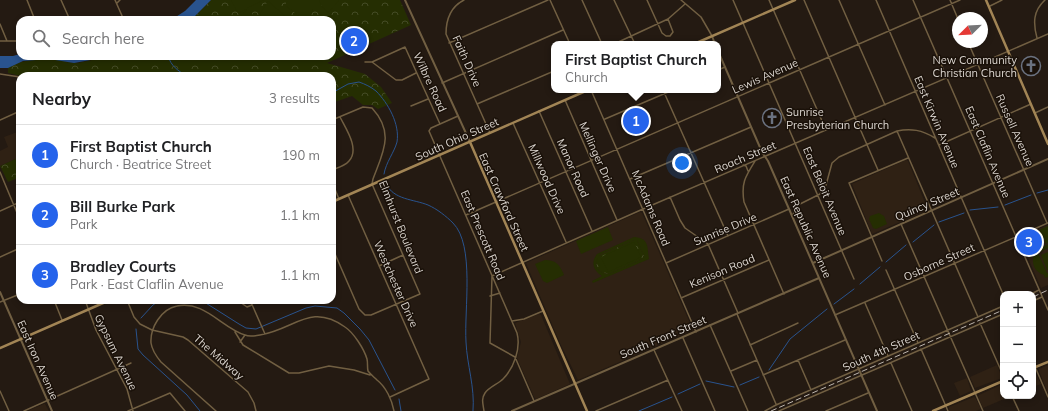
<!DOCTYPE html>
<html lang="en">
<head>
<meta charset="utf-8">
<style>
  :root { --surface:#fff; --page:#f6f6f6; --text:#202124; --muted:#757577; --line:#e0e0e0; --accent:#2563eb }
  body { margin:0; font-family:Mulish,sans-serif; background:var(--page); color:var(--text) }
  .controls { position:absolute; right:12px; bottom:12px; display:grid; overflow:hidden; border-radius:8px; box-shadow:0 2px 6px #0003 }
  .controls button { width:36px; height:36px; display:grid; place-items:center; padding:0; border:0; border-bottom:1px solid var(--line); background:var(--surface); color:var(--text); font:20px sans-serif }
  .compass { position:absolute; left:952px; top:12px; width:36px; height:36px; border-radius:50%; background:var(--surface); box-shadow:0 2px 6px #0003; rotate:246deg }
  .you { position:absolute; left:682px; top:163px; width:14px; height:14px; margin:-10px; border:3px solid #fff; border-radius:50%; background:#1a73e8; box-shadow:0 0 0 6px #1a73e833 }
  .badge { display:grid; place-items:center; width:26px; height:26px; border-radius:50%; background:var(--accent); color:#fff; font-size:13px; font-weight:700 }
  .pin { position:absolute; translate:-50% -50%; border:2px solid #fff; box-shadow:0 1px 4px #0006 }
  .popup { position:absolute; left:551px; top:41px; width:170px; height:52px; box-sizing:border-box; display:grid; place-content:center; border-radius:8px; background:var(--surface); filter:drop-shadow(0 1px 3px #0005); font-size:13px; white-space:nowrap; color:var(--muted) }
  .popup b { font-size:15px; color:var(--text) }
  .popup::after { content:''; position:absolute; left:50%; top:100%; margin-left:-8px; border:8px solid transparent; border-top-color:var(--surface) }
  .list { margin:0; padding:0; list-style:none }
  h2 { display:flex; justify-content:space-between; align-items:center; height:52px; margin:0; padding:0 16px; font-size:17px }
  h2 small { font-size:13px; font-weight:400; color:var(--muted) }
  .list li { display:grid; grid-template-columns:26px 1fr auto; gap:12px; align-items:center; box-sizing:border-box; height:60px; padding:0 16px; border-top:1px solid var(--line) }
  .list b { display:block; font-size:15px; white-space:nowrap }
  .list p { margin:0; font-size:13px; white-space:nowrap; color:var(--muted) }
  .list em { font-size:13px; font-style:normal; color:var(--muted) }
  .icon { flex:none; width:22px; height:22px; fill:none; stroke:currentColor; stroke-width:2; stroke-linecap:round; stroke-linejoin:round }
  .map { position:relative; flex:none; width:1048px; height:411px; overflow:hidden }
  .search { position:absolute; background:var(--surface); box-shadow:0 2px 6px #0003; left:16px; top:16px; width:320px; height:44px; display:flex; align-items:center; gap:10px; box-sizing:border-box; padding:0 14px; border-radius:12px; color:var(--muted); font-size:15px }
  .panel { position:absolute; background:var(--surface); box-shadow:0 2px 6px #0003; left:16px; top:72px; width:320px; height:232px; border-radius:12px }
  .map>svg:first-child { display:block }
  .built { fill:#2f2114 }
  .park { fill:url(#park-crowns) }
  .garden { fill:#252e02; fill-rule:evenodd }
  .water { fill:#29538e }
  .lines { fill:none; stroke-linecap:round; stroke-linejoin:round }
  .stream { stroke:#29538e; stroke-width:1 }
  .minor { stroke:#715f42; stroke-width:1.5 }
  .tertiary { stroke:#715f42; stroke-width:2 }
  .secondary { stroke:#a28555; stroke-width:2.5 }
  .rail { stroke:#beb7b1; stroke-width:1; stroke-dasharray:6 3; stroke-linecap:butt }
  .labels { text-anchor:middle; stroke-width:3; stroke-linejoin:round; paint-order:stroke }
  .poi-label { font-size:11px; fill:#dbd5cf; stroke:#1a1109; text-anchor:end }
  .street-label { font-size:11px; fill:#dbd5cf; stroke:#1a1109 }
</style>
</head>
<body>
<div class="map">
<svg width="1048" height="411" viewBox="0 0 1048 411">
  <defs>
    <pattern id="park-crowns" width="20" height="18" patternUnits="userSpaceOnUse"><rect width="20" height="18" fill="#252e02"/><path d="M2 6a3 3 0 1 1 6 0M12 15a3 3 0 1 1 6 0" fill="none" stroke="#444b26"/></pattern>
  </defs>
  <rect width="100%" height="100%" fill="#241a12"/>
  <path class="built" d="M20,131V157L0,166V151L8,147L4,137Z
    M906,160L908,161L928,210L872,234L852,184Z
    M640,212L642,213L693,330L578,380L560,343L526,263Z
    M1048,225V285L1041,288L1019,237Z
    M539,314L541,315L570,384L536,399L534,397L517,358L521,342L515,323Z
    M997,365L1002,378L975,388L970,377Z
    M1048,365V393L1039,371V369Z
    M1034,371L1041,384L1033,387V372Z
    M967,378L971,391L960,396L954,383Z
    M1003,384V396H1011L983,408L978,397L979,395Z
    M974,397L976,399L981,409L976,411H949V407Z
    M45,404L49,411H27L44,404Z"/>
  <path class="park" d="M211,0H400L411,25L327,63L365,74L381,87L392,103L378,109L372,105H363L352,96L332,103V76H21L8,73V68C24,57 47,60 65,60V62L78,63L112,56H332V20H191Z
    M20,157V177L8,182L0,166Z
    M1032,233L1038,247L1027,251L1021,238Z
    M634,240H637L644,256L642,259L609,274L603,273L597,269L596,261L597,258L602,254Z"/>
  <path class="garden" d="M231,0H264L247,8L251,12L256,20H238L247,9L238,13Z
    M289,0H313V9L309,19L304,20L286,6V3Z
    M319,0H339L328,13L321,5Z
    M268,1L286,17V20H260L261,12Z
    M879,213L884,216L887,224L876,229L873,228L869,219L870,216Z
    M1048,226V243L1046,244L1039,230Z
    M608,227L613,240L581,254L576,241Z
    M634,237C650,238 647,248 649,259L593,283L592,281L602,276C594,271 590,263 597,254ZM634,240H637L644,256L642,259L609,274L603,273L597,269L596,261L601,254Z
    M634,242L641,257L608,272L601,257Z
    M1048,244V248L1038,253L1047,273H1048V277L1045,278L1044,275C1034,272 1031,263 1034,253L1033,251Z
    M1048,252V270H1047L1041,255Z
    M545,260C556,260 560,265 564,275L547,283L543,281L535,264Z"/>
  <path class="water" d="M196,0H211L191,20H171L185,11Z
    M20,54V56H112L74,63L49,59L23,61L8,68H0V56H13Z"/>
  <g class="lines">
    <path class="stream" d="M168,56C171,66 178,71 187,76
      M332,93L348,84L359,82C365,84 371,87 376,91C388,103 400,124 397,142C394,153 386,162 384,174
      M386,184C394,200 413,199 428,205C437,209 446,216 453,223C475,245 464,310 466,342C467,365 475,387 473,411
      M1037,193L1048,190
      M1005,205L1031,195
      M970,210L998,207
      M939,222L964,213
      M913,242L934,225
      M886,262L906,245
      M860,284L880,267
      M201,300L239,324L246,328L256,329L306,308L315,306L337,308L344,313L360,329L369,340L395,390
      M834,304L854,289
      M141,318L153,305L160,300
      M136,329L138,349L143,355L187,395L200,411
      M769,370L790,339L827,309
      M706,381L734,387
      M740,385L759,377
      M678,394L700,384
      M399,399L401,411
      M639,411L672,397"/>
    <path class="minor" d="M27,0L35,20
      M61,0L70,20
      M115,0L123,18L122,20
      M464,0C450,7 446,19 446,34L490,133
      M550,0L570,44
      M582,0L602,44
      M614,0L635,44
      M647,0L662,33L666,36H670L673,32L668,19
      M681,0L701,17L712,36
      M733,0L854,279
      M769,0L826,130
      M804,0L878,170
      M839,0L885,105
      M876,0L1003,294
      M913,0L1048,310
      M950,0L958,19
      M117,3L120,0
      M990,6L1002,0
      M0,24L7,41
      M1037,38C1033,23 1033,11 1045,0
      M0,41H20
      M968,42L1047,223
      M449,43L548,0
      M614,44L668,19L685,4
      M365,62H372L405,47L440,124
      M372,62L396,80H402L416,73
      M718,70L725,67
      M0,74L20,77
      M442,83L563,30
      M591,90L696,332
      M663,90L728,236
      M565,100L617,220
      M477,104L554,71
      M411,106L428,99
      M539,111L592,231
      M1035,113L1048,107
      M458,116L431,128L429,131L517,333C521,348 514,368 503,379C498,384 489,387 485,393C481,399 483,404 484,411
      M605,119L673,90
      M0,120L20,111
      M332,120L363,107L372,108C395,133 383,152 373,179L372,184L420,294L371,315H365L359,309L332,247
      M513,123L566,242
      M897,131L978,317
      M939,145L1031,104
      M755,161C745,177 741,183 744,202L784,294
      M743,165L746,166L748,171
      M332,170C337,168 345,166 349,161C360,149 346,129 340,117
      M0,172L20,220
      M630,179L751,127
      M332,182L339,199
      M348,195L429,379L390,397
      M670,197L680,220L685,228L708,244L738,313
      M0,211L20,202
      M466,215L960,0
      M792,216L797,207L800,204L820,194L826,185L832,163L839,157L897,131C911,128 922,130 935,138
      M901,224L983,411
      M0,257L20,248
      M882,261L849,183L908,158
      M666,263L789,209
      M379,266L403,255
      M886,270L918,343
      M1031,294L1039,290
      M490,296L500,293
      M681,298L769,260
      M54,300L62,320
      M85,300L96,330L127,389L133,411
      M127,300L134,317L140,324L152,330L183,337L188,340L248,392L254,403L256,411
      M237,300L247,307L252,305
      M250,300L265,334
      M1033,301L1042,297
      M0,302L20,294
      M865,303L888,356
      M737,314L776,404
      M835,315L1048,223
      M512,321L524,319L543,311
      M980,323L1003,375
      M710,325L748,411
      M235,332L243,345L289,373H299L329,366L354,370L370,375
      M683,338L715,411
      M240,342L245,335
      M750,345L798,323
      M921,349L948,411
      M654,350L682,411
      M798,360L811,390
      M1033,362L1048,397
      M891,363L912,411
      M731,371L757,360
      M763,375L845,340
      M0,391L9,411
      M1012,396L1019,411
      M534,401L515,357L490,343L492,276L643,209L1048,34
      M24,411L131,363
      M128,411L170,393L185,411
      M216,411L161,362C156,356 152,350 151,343C150,328 161,309 177,306C204,300 222,328 245,335C249,337 255,336 260,335C294,330 310,302 345,327C354,333 364,349 367,359C368,363 367,367 368,371C371,375 374,377 377,380C386,387 392,400 394,411
      M596,411L668,380
      M765,411L776,405L1003,306
      M779,411L1003,314
      M826,411L868,393"/>
    <path class="tertiary" d="M405,0L470,142
      M712,36L715,44
      M718,51L762,152L768,161L789,209L877,411
      M813,263L1048,159
      M0,292L52,411
      M512,411L819,278"/>
    <path class="secondary" d="M986,0L1048,144
      M694,44L795,0
      M470,142L587,411
      M332,202L588,90
      M0,348L110,300
      M1033,368L1048,362
      M933,411L1003,381"/>
    <path class="rail" d="M1033,297L1048,290
      M771,411L1003,310"/>
  </g>
  <defs>
    <g id="church-ring" transform="scale(1)"><circle r="9.5" fill="#1a1109" stroke="#6b7280" stroke-width="1.5"/><path d="M-1.2-6h2.4v3.5h3.3v2.4h-3.3V6h-2.4V-.1h-3.3v-2.4h3.3Z" fill="#6b7280"/></g>
  </defs>
  <g fill-rule="evenodd">
    <use href="#church-ring" x="1031" y="66"/>
    <use href="#church-ring" x="772" y="118"/>
  </g>
  <g class="labels">
    <g class="poi-label">
      <text x="1017" y="64">New Community<tspan x="1017" dy="13">Christian Church</tspan></text>
      <text x="786" y="116" text-anchor="start">Sunrise<tspan x="786" dy="13">Presbyterian Church</tspan></text>
    </g>
    <g class="street-label">
      <text transform="translate(467 61) rotate(66)" y="4">Faith Drive</text>
      <text transform="translate(765 76) rotate(-24)" y="4">Lewis Avenue</text>
      <text transform="translate(430 82) rotate(65)" y="4">Wilbre Road</text>
      <text transform="translate(937 122) rotate(67)" y="4">East Kirwin Avenue</text>
      <text transform="translate(1015 130) rotate(66)" y="4">Russell Avenue</text>
      <text transform="translate(457 139) rotate(-24)" y="4">South Ohio Street</text>
      <text transform="translate(988 152) rotate(67)" y="4">East Claflin Avenue</text>
      <text transform="translate(598 157) rotate(66)" y="4">Mellinger Drive</text>
      <text transform="translate(745 157) rotate(-23)" y="4">Roach Street</text>
      <text transform="translate(573 168) rotate(66)" y="4">Manor Road</text>
      <text transform="translate(547 179) rotate(66)" y="4">Millwood Drive</text>
      <text transform="translate(825 191) rotate(67)" y="4">East Beloit Avenue</text>
      <text transform="translate(504 202) rotate(66)" y="4">East Crawford Street</text>
      <text transform="translate(927 204) rotate(-23)" y="4">Quincy Street</text>
      <text transform="translate(651 208) rotate(67)" y="4">McAdams Road</text>
      <text transform="translate(401 227) rotate(68)" y="4">Elmhurst Boulevard</text>
      <text transform="translate(806 227) rotate(66)" y="4">East Republic Avenue</text>
      <text transform="translate(725 229) rotate(-23)" y="4">Sunrise Drive</text>
      <text transform="translate(483 235) rotate(67)" y="4">East Prescott Road</text>
      <text transform="translate(939 262) rotate(-24)" y="4">Osborne Street</text>
      <text transform="translate(722 271) rotate(-23)" y="4">Kenison Road</text>
      <text transform="translate(396 284) rotate(66)" y="4">Westchester Drive</text>
      <text transform="translate(663 337) rotate(-23)" y="4">South Front Street</text>
      <text transform="translate(881 351) rotate(-24)" y="4">South 4th Street</text>
      <text transform="translate(116 352) rotate(64)" y="4">Gypsum Avenue</text>
      <text transform="translate(219 357) rotate(41)" y="4">The Midway</text>
      <text transform="translate(38 360) rotate(66)" y="4">East Iron Avenue</text>
    </g>
  </g>
</svg>
<div class="controls">
<button>+</button>
<button>−</button>
<button><svg class="icon" aria-label="locate" viewBox="0 0 24 24"><circle cx="12" cy="12" r="6"/><path d="M12 2v4M12 18v4M2 12h4M18 12h4"/></svg></button>
</div>
<svg class="compass" viewBox="-18 -18 36 36"><path d="M0-13l5 13h-10z" fill="#e53935"/><path d="M0 13l5-13h-10z" fill="#757577"/></svg>
<div class="you"></div>
<div class="pin badge" style="left:636px;top:121px">1</div>
<div class="popup"><b>First Baptist Church</b>Church</div>
<div class="pin badge" style="left:354px;top:41px">2</div>
<div class="pin badge" style="left:1029px;top:242px">3</div>
<div class="search"><svg class="icon" aria-label="search" viewBox="0 0 24 24"><circle cx="10" cy="10" r="6"/><path d="M15 15l6 6"/></svg>Search here</div>
<section class="panel">
<h2>Nearby<small>3 results</small></h2>
<ul class="list">
<li><span class="badge">1</span><div><b>First Baptist Church</b><p>Church · Beatrice Street</p></div><em>190 m</em></li>
<li><span class="badge">2</span><div><b>Bill Burke Park</b><p>Park</p></div><em>1.1 km</em></li>
<li><span class="badge">3</span><div><b>Bradley Courts</b><p>Park · East Claflin Avenue</p></div><em>1.1 km</em></li>
</ul>
</section>
</div>
</body>
</html>
